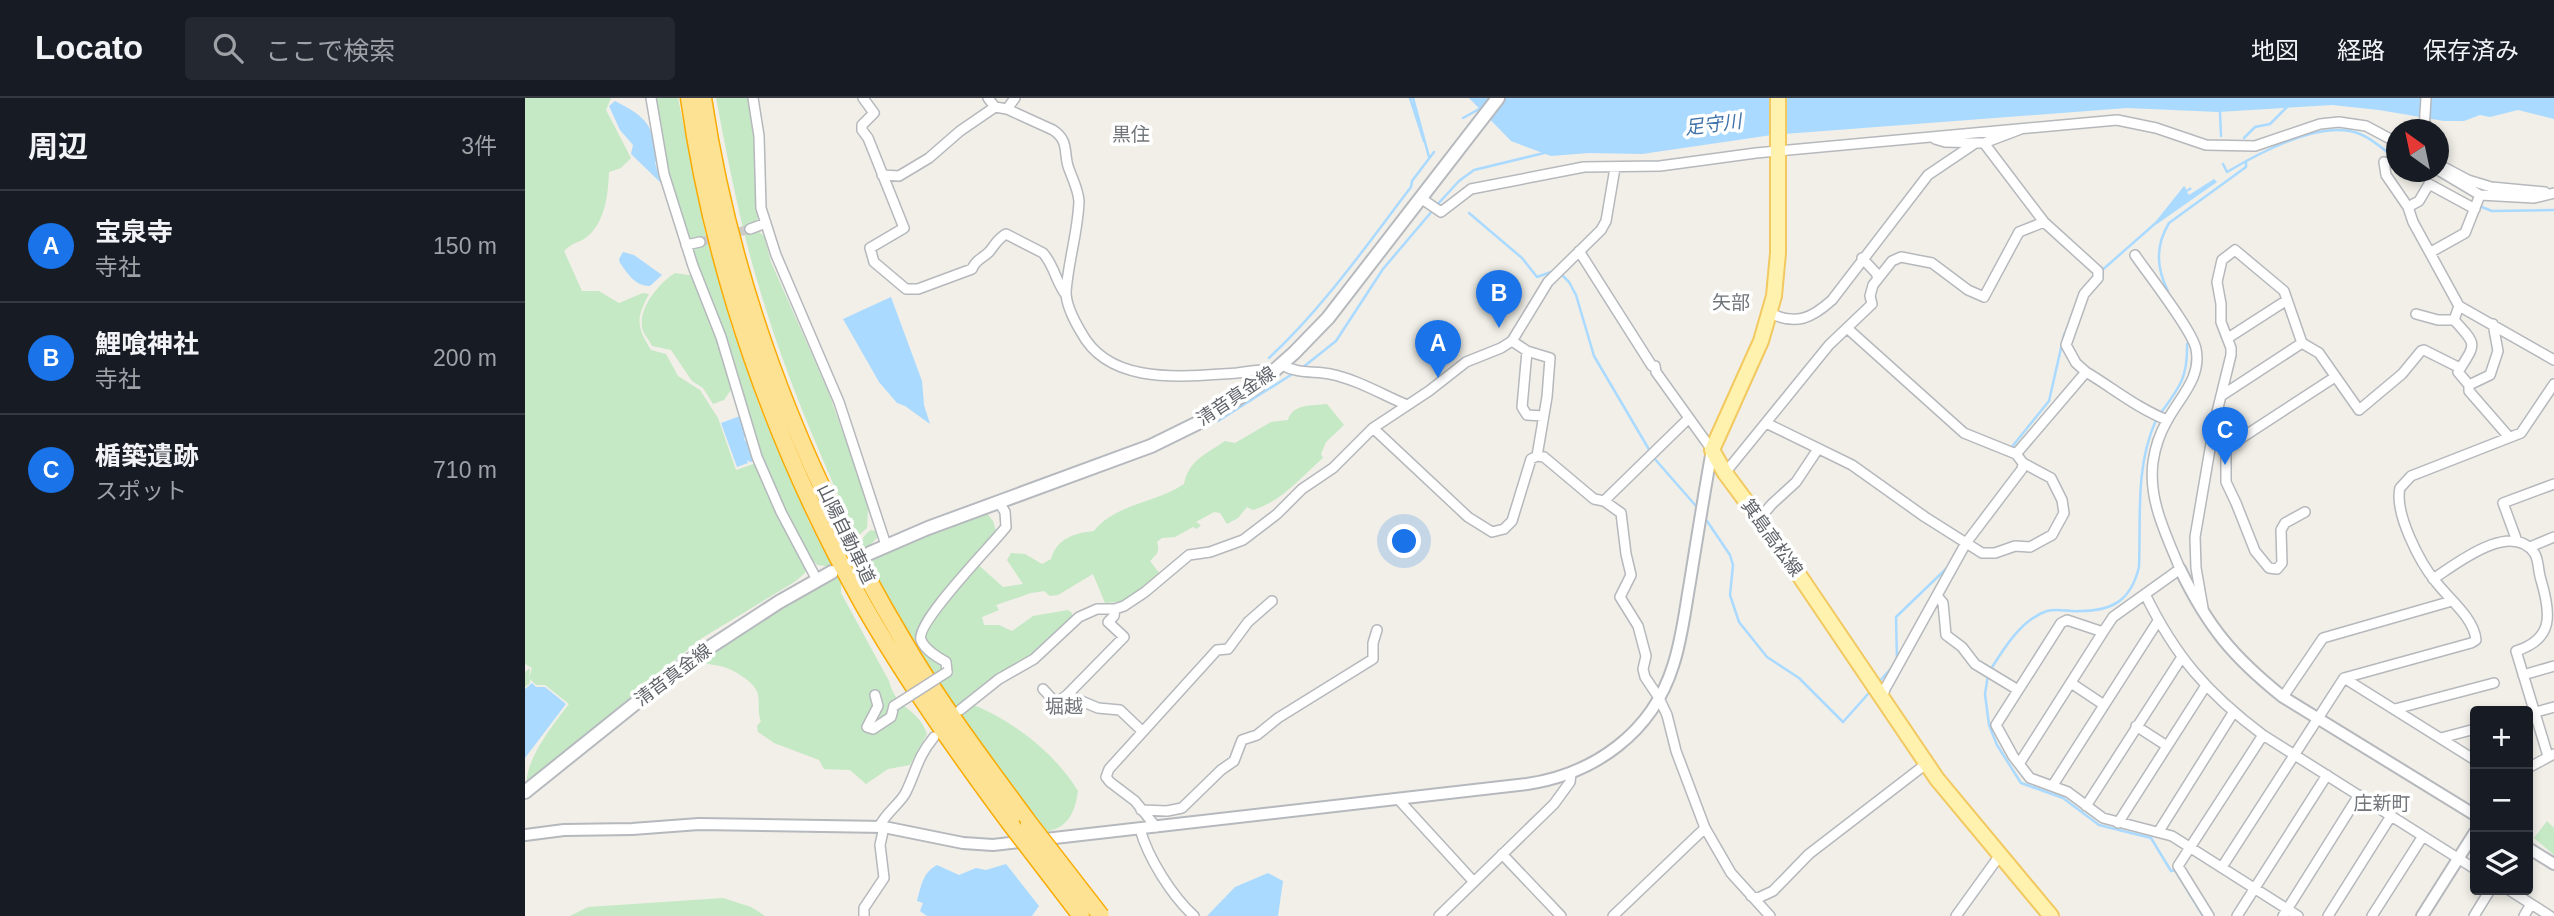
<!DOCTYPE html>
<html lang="ja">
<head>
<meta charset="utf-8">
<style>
  :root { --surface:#171b24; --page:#242831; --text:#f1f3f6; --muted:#9ea1a6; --line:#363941; --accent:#1a73e8 }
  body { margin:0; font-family:Helvetica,"Noto Sans JP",sans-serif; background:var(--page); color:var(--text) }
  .controls { position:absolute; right:21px; bottom:21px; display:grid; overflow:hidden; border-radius:7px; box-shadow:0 4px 10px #0003 }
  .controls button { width:63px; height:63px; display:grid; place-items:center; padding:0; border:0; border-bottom:2px solid var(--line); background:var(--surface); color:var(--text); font:35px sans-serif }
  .compass { position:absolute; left:1861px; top:21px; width:63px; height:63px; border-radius:50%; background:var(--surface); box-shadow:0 4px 10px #0003; rotate:327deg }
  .you { position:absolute; left:880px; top:444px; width:24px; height:24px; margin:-18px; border:5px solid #fff; border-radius:50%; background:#1a73e8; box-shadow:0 0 0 10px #1a73e833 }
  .badge { display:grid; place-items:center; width:46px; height:46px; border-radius:50%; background:var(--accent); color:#fff; font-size:23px; font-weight:700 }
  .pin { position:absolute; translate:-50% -58px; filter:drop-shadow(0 2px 4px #0008) }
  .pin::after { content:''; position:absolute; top:37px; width:24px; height:21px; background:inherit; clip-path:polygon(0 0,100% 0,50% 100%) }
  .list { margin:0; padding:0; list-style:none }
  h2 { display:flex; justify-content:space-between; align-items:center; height:91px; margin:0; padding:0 28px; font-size:30px }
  h2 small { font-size:23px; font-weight:400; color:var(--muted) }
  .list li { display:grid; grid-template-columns:46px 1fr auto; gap:21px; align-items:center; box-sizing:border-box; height:112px; padding:0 28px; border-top:2px solid var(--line) }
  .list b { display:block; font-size:26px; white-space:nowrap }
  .list p { margin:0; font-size:23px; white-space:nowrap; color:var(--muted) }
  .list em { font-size:23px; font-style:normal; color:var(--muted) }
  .icon { flex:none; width:38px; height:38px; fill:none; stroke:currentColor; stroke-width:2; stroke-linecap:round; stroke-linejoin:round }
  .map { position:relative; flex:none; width:2029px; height:818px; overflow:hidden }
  header { display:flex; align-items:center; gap:42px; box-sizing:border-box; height:98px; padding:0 35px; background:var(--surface); border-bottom:2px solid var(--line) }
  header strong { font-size:33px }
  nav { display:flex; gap:38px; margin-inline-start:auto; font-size:24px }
  .search { width:490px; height:63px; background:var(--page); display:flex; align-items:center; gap:18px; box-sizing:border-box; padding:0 24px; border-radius:7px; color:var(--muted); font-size:26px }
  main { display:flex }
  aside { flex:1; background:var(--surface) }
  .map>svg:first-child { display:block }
  .green { fill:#c5e8c5 }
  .water { fill:#aadaff }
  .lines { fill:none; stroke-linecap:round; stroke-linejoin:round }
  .stream { stroke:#aadaff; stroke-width:2.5 }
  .minor-tunnel { stroke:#ccccc8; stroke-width:9; stroke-dasharray:9 4.5; stroke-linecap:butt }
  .minor-casing { stroke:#b5b8bc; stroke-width:12 }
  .tertiary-casing { stroke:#b5b8bc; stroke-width:14 }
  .secondary-casing { stroke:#b6babf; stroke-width:16 }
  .primary-casing { stroke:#f2c960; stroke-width:18 }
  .motorway-casing { stroke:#f9ab00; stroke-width:19 }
  .minor { stroke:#fff; stroke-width:9 }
  .tertiary { stroke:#fff; stroke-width:10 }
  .secondary { stroke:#fff; stroke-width:12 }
  .primary { stroke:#fff2af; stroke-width:14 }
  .motorway { stroke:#fde293; stroke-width:16 }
  .minor-bridge-casing { stroke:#b5b8bc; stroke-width:12; stroke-linecap:butt }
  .motorway-bridge-casing { stroke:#f9ab00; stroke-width:19; stroke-linecap:butt }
  .minor-bridge { stroke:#fff; stroke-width:9 }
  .motorway-bridge { stroke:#fde293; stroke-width:16 }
  .labels { text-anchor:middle; stroke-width:7; stroke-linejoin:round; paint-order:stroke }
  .street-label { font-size:18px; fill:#5f6368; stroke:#fff }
  .water-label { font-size:19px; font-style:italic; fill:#4174aa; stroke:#fff }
  .neighbourhood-label { font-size:19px; fill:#70757a; stroke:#fff }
</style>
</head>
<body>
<header>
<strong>Locato</strong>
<div class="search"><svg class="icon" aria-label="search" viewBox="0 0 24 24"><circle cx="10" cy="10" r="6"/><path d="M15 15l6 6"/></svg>ここで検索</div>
<nav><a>地図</a><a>経路</a><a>保存済み</a></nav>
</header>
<main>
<aside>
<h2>周辺<small>3件</small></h2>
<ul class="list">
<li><span class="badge">A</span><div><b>宝泉寺</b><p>寺社</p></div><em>150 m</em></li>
<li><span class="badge">B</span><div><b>鯉喰神社</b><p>寺社</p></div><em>200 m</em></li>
<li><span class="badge">C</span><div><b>楯築遺跡</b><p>スポット</p></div><em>710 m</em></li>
</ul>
</aside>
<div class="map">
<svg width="2029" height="818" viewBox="0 0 2029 818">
  <rect width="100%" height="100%" fill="#f1efe8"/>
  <path class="green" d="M0,0H86L81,12L106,60L96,70L84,74C83,95 81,122 63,138C55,145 49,143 39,153L57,193H74L94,205L118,195L124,196C111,221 111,227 126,252L141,256L153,278L175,292L193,320L211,372L231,365L253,421L268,439L282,467L280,475L271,483L177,540L2,685C0,662 30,624 44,606L20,587H11L5,581V585L0,589V574L5,570L4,580L7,570L0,566Z
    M130,0H153L180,134L207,230L235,310L286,428L316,481V495L364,583C371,612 392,608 402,636L385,667L363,671L341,686L325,672L299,671L294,662L249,645L233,634L232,628L236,623C231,613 237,599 230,590C225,582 210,573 202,570C192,566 183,568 174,562L269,500L308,478L301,468L292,467L286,460L257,408L237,359L197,227L167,153L168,150L176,147L175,140H165L162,136L145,81Z
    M191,0H225L235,117L230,125L233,133L239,138L246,164L303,293L337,388L343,411L342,430L332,439C297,361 263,284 238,202C217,136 204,68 191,0Z
    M150,175L170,178L189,222L208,289L199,302L188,306L178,290L167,283L146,252L127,248C125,243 120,238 118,233C111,212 134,185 150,175Z
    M802,306L819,327L801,344L796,356L798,360C776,379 756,404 728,412L722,409L713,420L702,426L695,415L689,414L671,424L676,427L672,431L668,429L650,439L637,440L632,444C635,454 632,456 625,463L635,476L601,503L580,505L568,476L533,497L525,498L519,493L506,495L471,507L474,512L457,519L459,527H474L487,533L508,518L543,512L547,515V519L502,559L469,579L432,608L438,615L449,607C489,624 530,655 553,693C550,715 542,732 518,734L417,592L335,453C335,444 338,437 346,432L351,433L352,440L343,449L348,460L459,412L468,423L472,436L449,463L478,489L498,486L482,462L486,455L500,456L517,466L526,461C532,440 550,435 569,433C590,406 631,405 659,386C664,362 680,357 700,343L710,345L746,324L763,322C768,305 788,308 802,306Z
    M2022,723L2029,730V757L2009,740Z
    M198,800L226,809L240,818H45L63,809Z"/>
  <path class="water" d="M944,0H2029V21L1993,12L1965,19L1955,17L1939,23H1919L1854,12L1807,7L1693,14L1602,10L1247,37L1117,56L1064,55L1026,58L986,43Z
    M90,3C125,21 126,26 133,63L130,64L136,85L106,56L108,47L95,32L84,8Z
    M1689,81L1692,84L1632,126L1631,123L1659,88L1662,92L1665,89L1667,91L1662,94L1664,97Z
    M98,154L109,157L137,177L125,188C110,188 103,176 95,165L94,161Z
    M366,199L397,283L399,307L405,326L380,308L372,305L354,284L318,221Z
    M215,318L222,338L219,340L220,343L223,342L230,363L225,364L222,362L223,365L212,369L196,325Z
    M7,585L11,589H20L41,606L0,660V591Z
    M481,766L514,808L507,818H402L395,813L398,805L392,803C396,788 398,774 412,767L434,777L451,770L461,772Z
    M743,775L758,783L753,818H682L710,789Z"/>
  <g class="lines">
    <path class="stream" d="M885,0L899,43
      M888,0L904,59
      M1695,14L1696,38
      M938,20L956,10
      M1719,40L1730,29L1745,26L1763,8
      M1698,66L1702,74C1734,55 1798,20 1835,36C1848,41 1860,53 1871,61
      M1890,74L1905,82
      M912,107L934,83L949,72L1019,55
      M1954,108L1967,113L2029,112
      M944,115L997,160L1012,179L1029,173
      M1575,174L1633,123
      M1035,175L1044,184L1051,197L1069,258L1129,360L1171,408
      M1643,193C1631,170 1630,148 1644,125L1721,69V63
      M744,260C798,210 841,148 886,89L887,83L909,54
      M777,270L811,243L858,171L908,112
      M1635,316C1654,290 1663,280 1662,246
      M693,323L769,275
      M1486,350L1524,303L1539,237L1544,226
      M1182,423L1205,457L1208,467L1205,497L1214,524L1242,559L1274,580L1318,624L1343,596
      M1372,561L1371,519L1424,468
      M1466,571C1479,550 1497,521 1522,513C1533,510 1544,514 1555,513C1588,513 1606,502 1614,469C1616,419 1610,369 1631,322
      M1463,577L1460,596L1464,627L1472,647L1496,685L1538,700L1574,727L1626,740L1646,773L1650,772L1678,818
      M1353,585L1369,567"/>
    <path class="minor-tunnel" d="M175,144L225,131"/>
    <g class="minor-casing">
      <path id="minor" d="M126,0L139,76L168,168L196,239L232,359L256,414L292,482
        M228,0L234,38L236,110L251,157L314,304L361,447
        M338,0L349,15L337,27V32L343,40L379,130L345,150L349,164L381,191H393L447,171C451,161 457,161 464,154C470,147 472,141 481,136L518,155C529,167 531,184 541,197
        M463,0L470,9L482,11L528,32C545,43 538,56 544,71C548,82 553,91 554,103C553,134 543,164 541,194C541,206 550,224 556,234C585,289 660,278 712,275C721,274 730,272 739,272L744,278
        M482,11L490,0
        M1899,32L1901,0
        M1410,41L1420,44L1459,45L1519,124L1573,173V180L1559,196L1541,247L1551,265L1561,274L1491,356
        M1459,45L1496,31
        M1859,64L1861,77L1883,109L1888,124L1934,208L2029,262
        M1913,66L1943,82L1966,89L2020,94
        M1913,72L1955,97
        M357,77L374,78L404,60L435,33L470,9
        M897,101L916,114L946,91L1059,69L1135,68L1231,55L1592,22L1631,30L1681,47L1730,48L1795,26L1814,24L1841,28L1871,44
        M1883,109L1894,103L1904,86L1950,111
        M225,131L241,125
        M161,147L175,144
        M1054,153L1127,268H1130L1131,274L1187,352
        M1906,154L1940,135L1955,97L2009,100L2029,95
        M1610,157C1623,176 1668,233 1671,251C1677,280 1654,300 1642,323C1635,335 1630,350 1628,364C1623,402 1641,436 1655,471L1588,519L1578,534L1542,522L1536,525L1471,627L1488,658L1505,680L1543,694L1578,720L1647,738L1773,818
        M1337,160L1351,175L1353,180
        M1245,215C1271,228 1287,220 1307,202L1403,77L1449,46
        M1891,216L1913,222H1929L1934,208
        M1929,222C1953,248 1951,245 1933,274L1944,287
        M1968,226L1973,253L1965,277L1944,287V293L1984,339
        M1703,240L1762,202
        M987,243L1002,253L1025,260L1022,299L1012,358
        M1002,253L997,309L1002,317L1018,318
        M757,267C773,276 788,273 805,276C831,281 858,297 882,307
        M1561,274C1588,290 1612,310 1642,322
        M1696,298L1777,245
        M1241,325L1327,367L1400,419L1457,455H1470L1490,448L1505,449L1527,437L1539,415L1537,402L1526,380L1498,365L1491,356L1439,335L1322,230
        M848,330L943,419L967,434L979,431L987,423L1006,361L1012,358L1019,359L1069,401L1079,403L1096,415L1101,456L1106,477L1095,499L1113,528L1121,558L1118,571L1120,579L1134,600L1142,617L1151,653L1180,730L1206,775L1245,818
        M1687,339L1701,350L1810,279
        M1701,350V384L1711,405L1730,453L1744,470L1752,471L1757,465L1756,432L1760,425L1780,414
        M1200,375L1304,247L1347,206L1345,198L1348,187L1367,163L1376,159L1407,165L1443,192L1459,199L1494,134L1519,124
        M1079,403L1164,320
        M1234,421L1247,406L1271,384L1293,351
        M1992,443L1978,405L2029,386
        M2005,449L2029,439
        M1908,481C1931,466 1987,421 2010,456C2014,464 2013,473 2016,482C2026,516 2029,541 1991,553L2023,658
        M1620,496C1650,558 1683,596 1738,637L1950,771
        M1412,498L1418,505L1421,537L1437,549L1450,566L1493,592
        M1678,510L1671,470L1670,439L1690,322L1706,257V250L1696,224V206L1692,184L1697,162L1710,152L1759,193L1777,245L1794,255L1834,312L1877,276L1896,253L1899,252L1935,270
        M422,574L421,564C412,559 400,552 396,542C390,525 467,447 481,429L480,414L473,403
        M1998,577L2029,568
        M1819,580L1950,662
        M1546,585L1579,607
        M518,591L531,605L542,597L599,539L583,524L589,518L590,511
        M350,597L353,608L342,629L348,631L366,619L369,608
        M542,597L573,610L595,612L617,633
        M1758,599L1798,540L1927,503
        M1357,600L1360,591L1441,445L1497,371L1498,365
        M1870,611L1969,585
        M435,612L474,581L509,561L554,519L572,511H590L599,508L620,494L664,457L685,454L718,442L752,416L777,391L808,370L848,330L904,293L941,264L976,250L987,243L1023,184L1076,132L1081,123L1090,70
        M2004,616L2029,609
        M1611,628L1642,648
        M1916,640L1950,631
        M1494,666L1578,534
        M2003,670L2029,656
        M1528,687L1633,523
        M873,701L949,784
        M1561,708L1657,559
        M616,712L642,713L657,710L696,672L709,663L717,642L732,637L753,620L848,561V545L852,532
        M1593,725L1680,589
        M354,729C361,714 376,705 381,694C392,671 392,660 409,639
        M631,729L610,703L585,684L581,679L584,671L692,552L703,551L723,524L747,503
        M615,731C623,760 647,798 669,818
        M1634,733L1708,615
        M977,756L1036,818
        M1697,769L1819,580L1946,545L1951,542C1949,520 1924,501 1911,484C1895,465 1869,415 1875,390L1886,378L1996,335L2029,286
        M1984,792L2025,818
        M1226,798L1233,800L1248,793L1284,756L1401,666
        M339,818V810L359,780L355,747L359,729
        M914,818L1029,706L1045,684L1046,676
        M1088,818L1180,730
        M1431,818L1475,757
        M1684,818L1653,768L1738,637
        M1712,818L1802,677
        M1758,818L1834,697
        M1803,818L1866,718
        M1847,818L1898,738
        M1949,818L1965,792
        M1999,818L2006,806"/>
    </g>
    <g class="tertiary-casing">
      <path id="tertiary" d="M1655,471C1683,529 1708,559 1758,599L1950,717
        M0,737L39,732L107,731L174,726L359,729L438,745L468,747L1002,686C1069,676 1127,635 1148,568C1157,541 1160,512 1165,484C1172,440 1179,396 1187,352
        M2003,750L2029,766
        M1897,818L1950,734"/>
    </g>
    <g class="secondary-casing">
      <path id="secondary" d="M345,455L403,430L626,348L683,320L733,287L769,255L803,220L973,0
        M0,694L162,564L254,504L307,474"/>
    </g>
    <g class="primary-casing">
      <path id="primary" d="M1253,0V155L1249,198L1236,243L1187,352L1200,375L1255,449L1412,681L1526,818"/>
    </g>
    <g class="motorway-casing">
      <path id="motorway" d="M164,0C189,177 251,352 339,508C383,585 434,657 487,728
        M178,0C207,192 278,375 378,542C415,606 460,665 504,725"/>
    </g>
    <use href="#minor" class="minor"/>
    <use href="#tertiary" class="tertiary"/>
    <use href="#secondary" class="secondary"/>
    <use href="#primary" class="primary"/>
    <use href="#motorway" class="motorway"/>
    <g class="minor-bridge-casing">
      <path id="minor-bridge" d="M369,608L422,574"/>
    </g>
    <g class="motorway-bridge-casing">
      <path id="motorway-bridge" d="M504,725L576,818
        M487,728L556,818"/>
    </g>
    <use href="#minor-bridge" class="minor-bridge"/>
    <use href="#motorway-bridge" class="motorway-bridge"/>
  </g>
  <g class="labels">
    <g class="street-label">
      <text transform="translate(711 298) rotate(-34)" y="6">清音真金線</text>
      <text transform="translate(321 436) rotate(64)" y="6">山陽自動車道</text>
      <text transform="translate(1247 440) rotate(54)" y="6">箕島高松線</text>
      <text transform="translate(148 577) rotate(-37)" y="6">清音真金線</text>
    </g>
    <g class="water-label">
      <text transform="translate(1188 26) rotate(-7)" y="7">足守川</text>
    </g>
    <g class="neighbourhood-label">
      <text x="606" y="43">黒住</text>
      <text x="1206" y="211">矢部</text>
      <text x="539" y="615">堀越</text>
      <text x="1857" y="712">庄新町</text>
    </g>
  </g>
</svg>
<div class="controls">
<button>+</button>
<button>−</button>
<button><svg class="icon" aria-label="layers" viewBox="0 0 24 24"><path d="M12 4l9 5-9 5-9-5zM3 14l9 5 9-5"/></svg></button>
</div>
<svg class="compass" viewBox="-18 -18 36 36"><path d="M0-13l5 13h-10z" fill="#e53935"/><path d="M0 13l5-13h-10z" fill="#9ea1a6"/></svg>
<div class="you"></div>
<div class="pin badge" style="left:913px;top:280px">A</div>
<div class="pin badge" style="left:974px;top:230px">B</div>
<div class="pin badge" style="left:1700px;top:367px">C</div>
</div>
</main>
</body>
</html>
